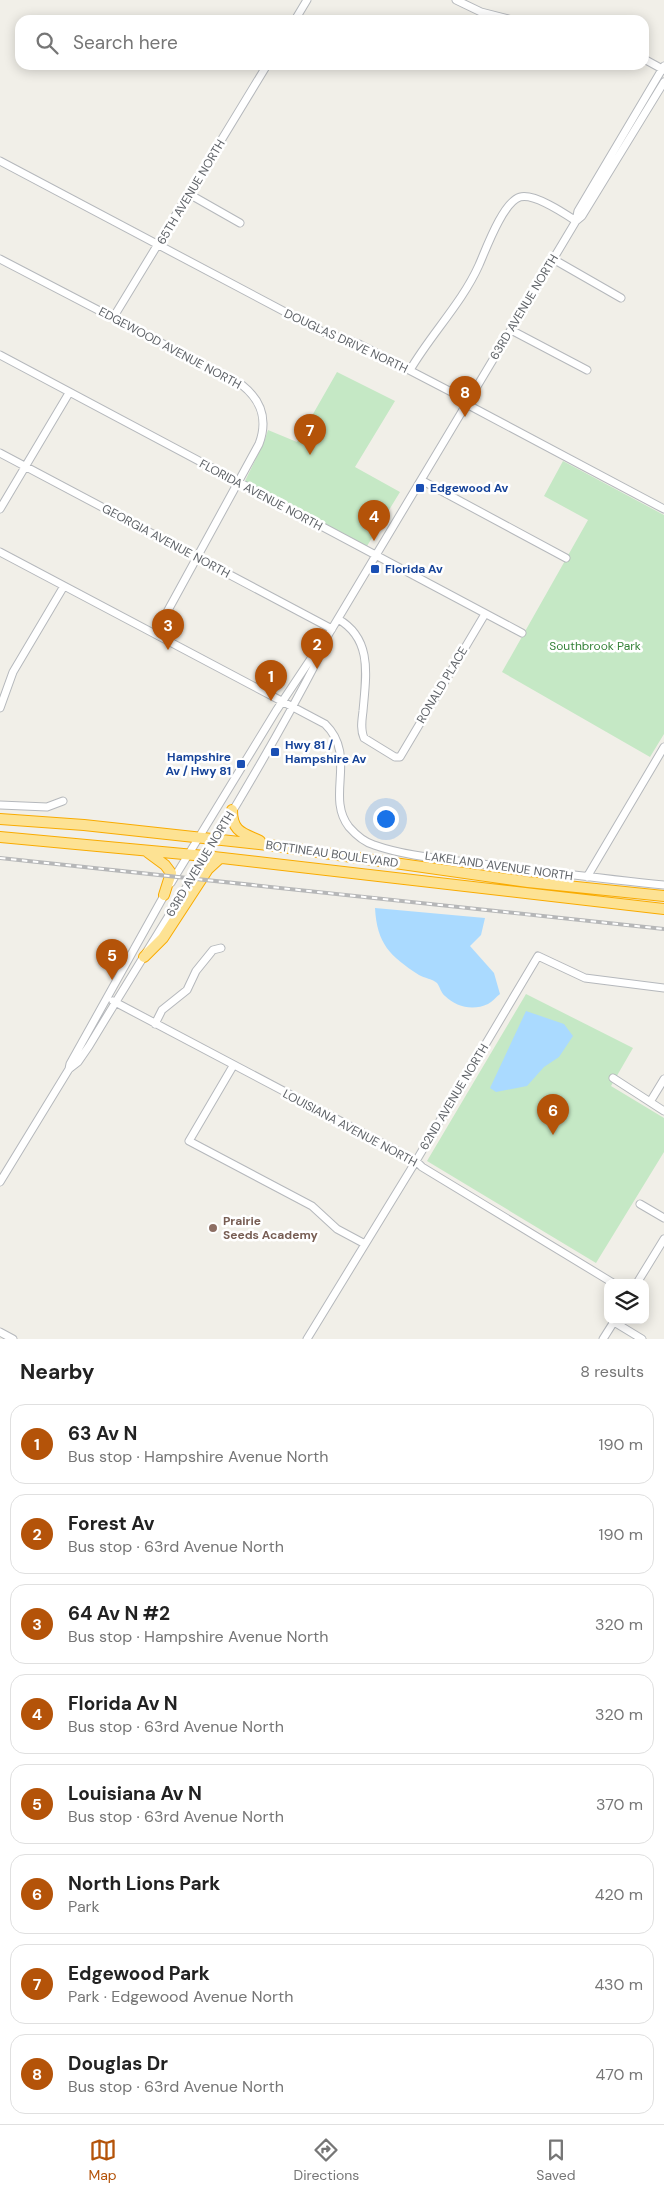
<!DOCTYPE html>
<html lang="en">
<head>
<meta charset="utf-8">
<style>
  :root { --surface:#fff; --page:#f2f2f2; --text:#222; --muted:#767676; --line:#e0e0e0; --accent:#b45309 }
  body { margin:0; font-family:"DM Sans",sans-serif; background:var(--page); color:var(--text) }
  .controls { position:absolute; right:15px; bottom:15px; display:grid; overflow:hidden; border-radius:10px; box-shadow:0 2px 12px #0003 }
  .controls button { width:45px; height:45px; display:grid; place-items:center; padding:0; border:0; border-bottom:1px solid var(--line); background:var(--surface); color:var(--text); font:25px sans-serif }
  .you { position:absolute; left:385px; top:818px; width:18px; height:18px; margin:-12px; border:4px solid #fff; border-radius:50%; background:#1a73e8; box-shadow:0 0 0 8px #1a73e833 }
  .badge { display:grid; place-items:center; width:32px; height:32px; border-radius:50%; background:var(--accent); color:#fff; font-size:16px; font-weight:700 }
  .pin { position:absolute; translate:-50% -41px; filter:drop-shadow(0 1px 2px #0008) }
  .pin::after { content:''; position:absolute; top:26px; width:18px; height:15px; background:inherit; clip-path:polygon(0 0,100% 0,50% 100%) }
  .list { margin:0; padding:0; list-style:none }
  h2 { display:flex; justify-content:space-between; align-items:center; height:65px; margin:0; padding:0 20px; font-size:21px }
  h2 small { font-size:16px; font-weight:400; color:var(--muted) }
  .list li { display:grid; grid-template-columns:32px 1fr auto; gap:15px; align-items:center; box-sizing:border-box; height:80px; margin:0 10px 10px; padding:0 10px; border:1px solid var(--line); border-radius:15px }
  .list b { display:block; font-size:19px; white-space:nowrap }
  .list p { margin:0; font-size:16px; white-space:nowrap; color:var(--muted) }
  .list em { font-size:16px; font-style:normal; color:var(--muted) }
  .icon { flex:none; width:28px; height:28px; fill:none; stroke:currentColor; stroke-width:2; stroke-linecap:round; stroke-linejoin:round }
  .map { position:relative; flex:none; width:664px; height:1339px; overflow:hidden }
  .search { position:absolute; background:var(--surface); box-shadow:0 2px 12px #0003; left:15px; right:15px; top:15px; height:55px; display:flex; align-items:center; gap:12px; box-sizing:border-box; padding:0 18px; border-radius:15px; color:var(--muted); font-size:19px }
  .sheet { height:785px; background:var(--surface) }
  nav { display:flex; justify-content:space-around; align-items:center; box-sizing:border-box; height:70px; border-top:1px solid var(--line); background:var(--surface); font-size:14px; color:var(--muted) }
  nav a { display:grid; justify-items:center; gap:2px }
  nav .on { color:var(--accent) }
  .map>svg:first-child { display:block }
  .green { fill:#c5e8c5 }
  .water { fill:#aadaff }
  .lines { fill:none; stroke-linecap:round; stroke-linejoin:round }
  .minor-casing { stroke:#b5b8bc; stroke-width:9 }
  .highway-casing { stroke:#f9ab00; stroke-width:12 }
  .minor { stroke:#fff; stroke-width:7 }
  .highway { stroke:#fde293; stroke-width:10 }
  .rail-casing { stroke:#b6b7b8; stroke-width:4 }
  .rail { stroke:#fff; stroke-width:2; stroke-dasharray:5.5; stroke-linecap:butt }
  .transit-dot { fill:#1a4fb4; stroke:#fff; stroke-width:2 }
  .education-dot { fill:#8d6e63; stroke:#fff; stroke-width:2 }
  .labels { text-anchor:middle; stroke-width:5; stroke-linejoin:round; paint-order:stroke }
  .street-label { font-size:12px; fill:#5f6368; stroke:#fff }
  .transit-label { font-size:12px; font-weight:bold; fill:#164399; stroke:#fff; text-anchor:start }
  .park-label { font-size:12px; fill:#348238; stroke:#fff }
  .education-label { font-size:12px; font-weight:bold; fill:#785e54; stroke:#fff; text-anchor:start }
</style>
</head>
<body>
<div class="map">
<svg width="664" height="1339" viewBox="0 0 664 1339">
  <rect width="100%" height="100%" fill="#f1efe8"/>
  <path class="green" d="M337,372L395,401L355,467L400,492L367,546L245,481L264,442L268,430L297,442Z
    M563,461L664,515V734L650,757L502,672L588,520L544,496Z
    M526,994L633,1048L611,1086L664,1118V1152L596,1263L427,1161Z"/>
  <path class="water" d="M375,908L485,918L481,935L470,946L494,973L500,994C496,997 492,1002 488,1004C473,1011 456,1007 445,996C441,993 440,987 437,983C433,979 424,978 419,975C390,956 377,944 375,908Z
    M526,1011L564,1024L573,1036L559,1057L544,1067L527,1086L496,1092L490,1088Z"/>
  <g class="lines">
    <g class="minor-casing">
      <path id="minor" d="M456,0L481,12L512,20
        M295,20L307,0
        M644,59L664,70
        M0,161L323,332L359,344L459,396L472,407L664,509
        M189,194L240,223
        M576,221L582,216L664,82
        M0,259L242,385C262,401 268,420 259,444L155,634
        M553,259L621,298
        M113,318L267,65
        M511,330L587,370
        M0,355L522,633
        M410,370C431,334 462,303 479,265C486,249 503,202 520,197C534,193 564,213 576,221
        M0,453L332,629
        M421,480L566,558
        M0,509L69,393
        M0,552L325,724C358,756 325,796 349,827C356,835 364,842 374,845C408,857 447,859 482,864C543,871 603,879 664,885
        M338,619C373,639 366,676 363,711C362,720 360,729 364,738L395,757H400L485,614
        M0,708L13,672L64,586
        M0,805L47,807L63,801
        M587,877L664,747
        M171,883L276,711L312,657L318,652L576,221L578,211L664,66
        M113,1001L416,1161L422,1167L613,1283
        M155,1024L162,1010L187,990L196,971L213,950L221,948
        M233,1066L189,1141L312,1206L337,1229L365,1244
        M69,1069L70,1064L166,892
        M613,1078L664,1111
        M650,1102L664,1079
        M0,1182L69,1069L78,1062L89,1046C166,918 249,792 318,659V652
        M640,1204L664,1218
        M637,1283L664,1239
        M614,1322L642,1339
        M0,1332L13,1339
        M307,1339L416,1161L538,956L585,978L664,988
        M603,1339L615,1320"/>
    </g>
    <g class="highway-casing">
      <path id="highway" d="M232,810C232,832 243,833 260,841
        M0,819L84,825L268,845L528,882L664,896
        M0,837L205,856L664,909
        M146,851L165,865L171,873L164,895
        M144,957L163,938L208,869L220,858"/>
    </g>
    <use href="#minor" class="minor"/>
    <use href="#highway" class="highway"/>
    <g class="rail-casing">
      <path id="rail" d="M0,858L664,929"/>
    </g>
    <use href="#rail" class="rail"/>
  </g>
  <g class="transit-dot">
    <rect x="415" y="483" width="10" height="10" rx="2.5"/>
    <rect x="370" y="564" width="10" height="10" rx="2.5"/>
    <rect x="270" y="747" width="10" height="10" rx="2.5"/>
    <rect x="236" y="759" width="10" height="10" rx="2.5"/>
  </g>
  <circle class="education-dot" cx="213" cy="1228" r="5"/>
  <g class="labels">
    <g class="street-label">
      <text transform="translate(191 192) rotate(-59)" y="4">65TH AVENUE NORTH</text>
      <text transform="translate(524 307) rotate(-59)" y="4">63RD AVENUE NORTH</text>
      <text transform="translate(346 341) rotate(25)" y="4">DOUGLAS DRIVE NORTH</text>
      <text transform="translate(170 348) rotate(28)" y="4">EDGEWOOD AVENUE NORTH</text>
      <text transform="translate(261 495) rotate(28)" y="4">FLORIDA AVENUE NORTH</text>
      <text transform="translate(166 541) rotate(28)" y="4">GEORGIA AVENUE NORTH</text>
      <text transform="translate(442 685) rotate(-59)" y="4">RONALD PLACE</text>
      <text transform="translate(332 854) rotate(8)" y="4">BOTTINEAU BOULEVARD</text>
      <text transform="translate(200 864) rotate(-59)" y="4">63RD AVENUE NORTH</text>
      <text transform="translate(499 866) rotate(8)" y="4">LAKELAND AVENUE NORTH</text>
      <text transform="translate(454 1097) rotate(-59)" y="4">62ND AVENUE NORTH</text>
      <text transform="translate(350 1128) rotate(28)" y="4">LOUISIANA AVENUE NORTH</text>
    </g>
    <g class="transit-label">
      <text x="430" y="492">Edgewood Av</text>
      <text x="385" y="573">Florida Av</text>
      <text x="285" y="749">Hwy 81 /<tspan x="285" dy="14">Hampshire Av</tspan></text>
      <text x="231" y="761" text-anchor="end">Hampshire<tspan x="231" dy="14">Av / Hwy 81</tspan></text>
    </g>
    <g class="park-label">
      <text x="595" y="650">Southbrook Park</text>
    </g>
    <g class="education-label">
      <text x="223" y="1225">Prairie<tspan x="223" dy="14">Seeds Academy</tspan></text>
    </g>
  </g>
</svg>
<div class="controls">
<button><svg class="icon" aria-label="layers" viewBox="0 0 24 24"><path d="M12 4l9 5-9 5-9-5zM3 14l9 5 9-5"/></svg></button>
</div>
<div class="you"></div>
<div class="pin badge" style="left:271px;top:701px">1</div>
<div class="pin badge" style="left:317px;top:669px">2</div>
<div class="pin badge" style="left:168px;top:650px">3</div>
<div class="pin badge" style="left:374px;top:541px">4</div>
<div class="pin badge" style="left:112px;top:980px">5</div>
<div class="pin badge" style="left:553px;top:1135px">6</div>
<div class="pin badge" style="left:310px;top:455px">7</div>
<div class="pin badge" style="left:465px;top:417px">8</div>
<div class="search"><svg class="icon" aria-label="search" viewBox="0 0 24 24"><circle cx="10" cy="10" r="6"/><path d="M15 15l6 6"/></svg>Search here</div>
</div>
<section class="sheet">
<h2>Nearby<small>8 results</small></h2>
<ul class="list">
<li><span class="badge">1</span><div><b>63 Av N</b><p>Bus stop · Hampshire Avenue North</p></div><em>190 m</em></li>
<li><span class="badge">2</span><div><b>Forest Av</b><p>Bus stop · 63rd Avenue North</p></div><em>190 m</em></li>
<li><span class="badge">3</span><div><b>64 Av N #2</b><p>Bus stop · Hampshire Avenue North</p></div><em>320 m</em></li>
<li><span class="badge">4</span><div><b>Florida Av N</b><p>Bus stop · 63rd Avenue North</p></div><em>320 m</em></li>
<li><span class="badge">5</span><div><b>Louisiana Av N</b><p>Bus stop · 63rd Avenue North</p></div><em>370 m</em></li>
<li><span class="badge">6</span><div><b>North Lions Park</b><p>Park</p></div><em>420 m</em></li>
<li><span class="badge">7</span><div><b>Edgewood Park</b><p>Park · Edgewood Avenue North</p></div><em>430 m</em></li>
<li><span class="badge">8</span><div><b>Douglas Dr</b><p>Bus stop · 63rd Avenue North</p></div><em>470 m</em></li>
</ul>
</section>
<nav>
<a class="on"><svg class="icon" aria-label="map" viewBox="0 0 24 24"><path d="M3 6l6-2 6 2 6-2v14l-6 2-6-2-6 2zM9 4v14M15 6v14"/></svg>Map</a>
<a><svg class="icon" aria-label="directions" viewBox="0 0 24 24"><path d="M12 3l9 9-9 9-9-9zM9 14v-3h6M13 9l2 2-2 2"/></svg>Directions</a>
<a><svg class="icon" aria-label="saved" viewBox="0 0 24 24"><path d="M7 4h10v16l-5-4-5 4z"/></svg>Saved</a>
</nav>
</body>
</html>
